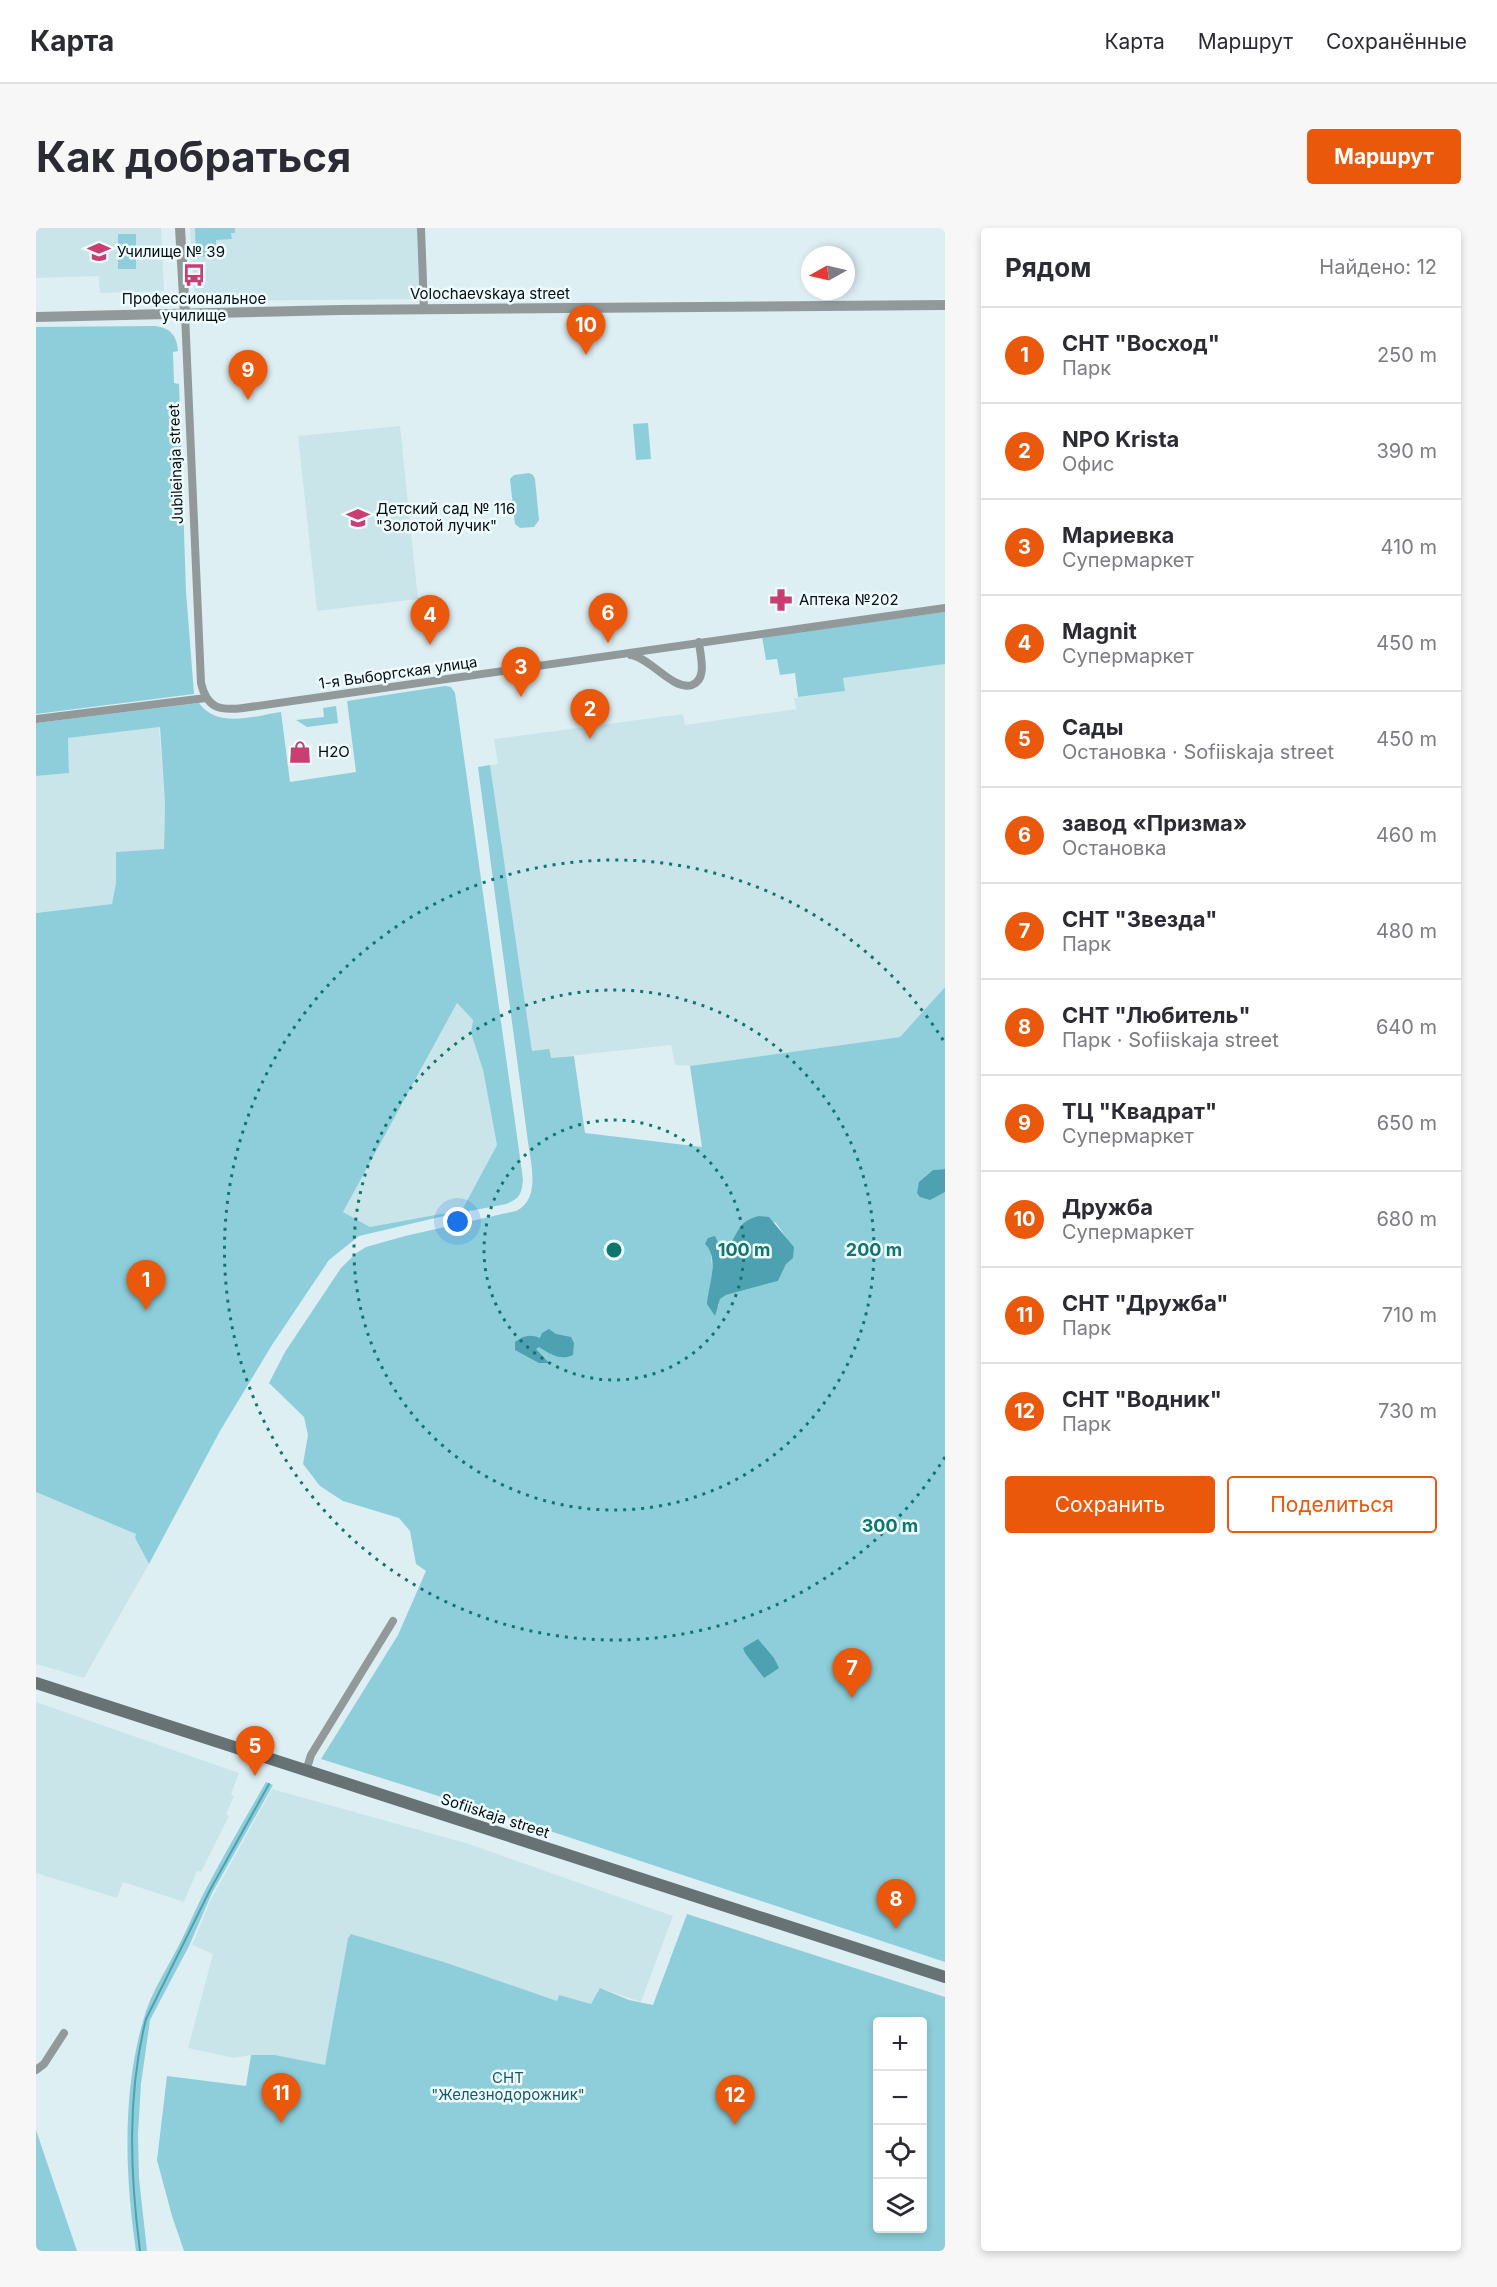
<!DOCTYPE html>
<html lang="ru">
<head>
<meta charset="utf-8">
<style>
  :root { --surface:#fff; --page:#f7f7f7; --text:#2b2b33; --muted:#7c7c81; --line:#e1e1e2; --accent:#ea580c }
  body { margin:0; font-family:Inter,sans-serif; background:var(--page); color:var(--text) }
  .controls { position:absolute; right:18px; bottom:18px; display:grid; overflow:hidden; border-radius:6px; box-shadow:0 3px 9px #0003 }
  .controls button { width:54px; height:54px; display:grid; place-items:center; padding:0; border:0; border-bottom:2px solid var(--line); background:var(--surface); color:var(--text); font:30px sans-serif }
  .compass { position:absolute; left:765px; top:18px; width:54px; height:54px; border-radius:50%; background:var(--surface); box-shadow:0 3px 9px #0003; rotate:262deg }
  .you { position:absolute; left:422px; top:994px; width:21px; height:21px; margin:-15px; border:4px solid #fff; border-radius:50%; background:#1a73e8; box-shadow:0 0 0 9px #1a73e833 }
  .badge { display:grid; place-items:center; width:39px; height:39px; border-radius:50%; background:var(--accent); color:#fff; font-size:20px; font-weight:700 }
  .pin { position:absolute; translate:-50% -50px; filter:drop-shadow(0 2px 3px #0008) }
  .pin::after { content:''; position:absolute; top:32px; width:21px; height:18px; background:inherit; clip-path:polygon(0 0,100% 0,50% 100%) }
  .list { margin:0; padding:0; list-style:none }
  h2 { display:flex; justify-content:space-between; align-items:center; height:78px; margin:0; padding:0 24px; font-size:26px }
  h2 small { font-size:20px; font-weight:400; color:var(--muted) }
  .list li { display:grid; grid-template-columns:39px 1fr auto; gap:18px; align-items:center; box-sizing:border-box; height:96px; padding:0 24px; border-top:2px solid var(--line) }
  .list b { display:block; font-size:22px; white-space:nowrap }
  .list p { margin:0; font-size:20px; white-space:nowrap; color:var(--muted) }
  .list em { font-size:20px; font-style:normal; color:var(--muted) }
  .actions { display:flex; gap:12px; padding:18px 24px }
  .actions a { flex:1; padding:14px 0; border:2px solid var(--accent); border-radius:6px; text-align:center; font-size:21px; color:var(--accent) }
  .actions .main { background:var(--accent); color:#fff }
  .icon { flex:none; width:33px; height:33px; fill:none; stroke:currentColor; stroke-width:2; stroke-linecap:round; stroke-linejoin:round }
  .map { position:relative; flex:none; width:909px; height:2023px; overflow:hidden; border-radius:6px }
  header { display:flex; align-items:center; gap:36px; box-sizing:border-box; height:84px; padding:0 30px; background:var(--surface); border-bottom:2px solid var(--line) }
  header strong { font-size:28px }
  nav { display:flex; gap:33px; margin-inline-start:auto; font-size:21px }
  .intro { display:flex; align-items:center; justify-content:space-between; box-sizing:border-box; height:144px; padding:0 36px }
  h1 { margin:0; font-size:42px }
  .button { padding:15px 27px; border-radius:6px; background:var(--accent); color:#fff; font-size:21px; font-weight:700 }
  main { display:flex; gap:36px; padding:0 36px }
  aside { flex:1; background:var(--surface); border-radius:6px; box-shadow:0 3px 9px #0003 }
  .map>svg:first-child { display:block }
  .built { fill:#cae5ea }
  .green { fill:#8eceda; fill-rule:evenodd }
  .water { fill:#4da1b0 }
  .lines { fill:none; stroke-linecap:round; stroke-linejoin:round }
  .stream { stroke:#4da1b0; stroke-width:2 }
  .minor { stroke:#92999a; stroke-width:8 }
  .tertiary { stroke:#92999a; stroke-width:10 }
  .secondary { stroke:#677274; stroke-width:12 }
  .ring { fill:none; stroke:#0f766e; stroke-width:3; stroke-dasharray:3 6 }
  .labels { text-anchor:middle; stroke-width:5; stroke-linejoin:round; paint-order:stroke }
  .poi-label { font-size:15px; fill:#070d0e; stroke:#eefcff; text-anchor:start }
  .street-label { font-size:15px; fill:#070d0e; stroke:#eefcff }
  .park-label { font-size:15px; fill:#145a65; stroke:#eefcff }
  .centre { fill:#0f766e; stroke:#eefcff; stroke-width:3 }
  .ring-label { font-size:18px; text-anchor:middle; font-weight:bold; fill:#0f766e; stroke:#eefcff; stroke-width:5; stroke-linejoin:round; paint-order:stroke }
</style>
</head>
<body>
<header>
<strong>Карта</strong>
<nav><a>Карта</a><a>Маршрут</a><a>Сохранённые</a></nav>
</header>
<div class="intro"><h1>Как добраться</h1><a class="button">Маршрут</a></div>
<main>
<div class="map">
<svg width="909" height="2023" viewBox="0 0 909 2023">
  <rect width="100%" height="100%" fill="#deeff3"/>
  <path class="built" d="M0,0H125L128,63L64,65L63,48L0,50Z
    M154,0H382L385,71L169,73L163,70L158,63Z
    M364,198L382,371L281,383L262,208Z
    M909,436V759L864,809L654,838L639,837L635,817L515,830L496,823L454,537L462,536L458,511L647,486L649,497L760,481L758,470L808,463L807,450Z
    M123,499L129,576L128,622L81,624L80,655L77,676L0,685V548L33,545L32,510Z
    M421,775L437,792L435,805L447,842L461,917L426,982L334,999L307,984Z
    M0,1264L101,1306L99,1310L113,1336L48,1450L0,1436Z
    M0,1474L203,1545L195,1567L198,1568L190,1586L193,1588L165,1644L161,1643L148,1674L87,1654L81,1670L0,1645Z
    M236,1561L433,1616L637,1688L605,1774L564,1760L556,1776L523,1768L521,1774L411,1735L315,1706L312,1710L289,1838L239,1827H215L198,1830L152,1820L177,1726L156,1717L175,1671Z"/>
  <path class="green" d="M159,0H199V5H195L196,11L180,12V28L160,29Z
    M82,6H100V41H82Z
    M119,98C135,100 141,108 142,123L137,124L138,155L143,156L150,363L158,466L0,486V99Z
    M612,195L615,231L600,232L597,196Z
    M493,245L497,247L499,251L503,292L498,299L484,300L479,296L474,251L478,247Z
    M909,384V436L807,450L809,463L762,469L759,445L744,447L741,431L730,432L726,409Z
    M409,458L415,459L419,465L487,951C486,965 484,971 470,976L408,988L323,1008L293,1032L236,1117L184,1203L113,1336L99,1310L100,1306L0,1264V685L76,676L80,655V624L128,621L129,576L124,499L32,510L33,545L0,548V495L163,475C181,501 219,488 245,484L254,554L320,544L311,473ZM421,775L437,792L435,805L447,842L461,917L426,982L334,999L307,984Z
    M300,478L302,495L271,499L260,492L288,489L287,480Z
    M454,537L496,823L513,821L515,830L538,828L549,905L666,919L654,838L864,809L909,759V941L897,942L889,949L899,967L909,964V1734L523,1606L285,1531L362,1407L390,1343L380,1336L374,1303L363,1290L307,1273L284,1258L267,1236L272,1207L268,1189L233,1155L249,1124L305,1040L319,1026L330,1019L369,1008L480,983C505,971 495,937 492,914L442,539ZM722,988L740,995L752,1012L750,1035L742,1053L690,1067L683,1071V1078L672,1067C677,1056 677,1033 674,1021L681,1016L684,1019H691C704,1005 700,994 722,988Z
    M230,1554L237,1557L176,1665L153,1718L114,1792L105,1856L102,1906L103,1950L111,2023H100C89,1948 86,1866 107,1793C115,1763 133,1738 146,1711C155,1693 162,1675 172,1657C190,1623 210,1589 230,1554Z
    M651,1686L909,1769V2023H148L136,1988L121,1932L131,1848L210,1858L215,1827H239L289,1837L312,1710L315,1706L411,1735L521,1773L523,1767L555,1776L564,1760L593,1772L617,1777ZM842,1794H886V2000H842Z
    M0,1902L41,2023H0Z"/>
  <path class="water" d="M909,941V964L894,972L884,969L881,965L883,954L897,942Z
    M722,988L733,989L758,1019L757,1030L750,1036L742,1053L690,1067L684,1071L679,1088L671,1076C672,1059 684,1030 669,1016L672,1010L679,1008L684,1019H691C704,1005 700,994 722,988Z
    M513,1101L520,1106L535,1109L538,1115L537,1127C524,1133 514,1126 503,1119L500,1121L513,1135H503L479,1122V1114C488,1107 494,1106 504,1110L506,1105Z
    M722,1411L738,1430L743,1440L728,1450L709,1425L707,1420Z"/>
  <g class="lines">
    <path class="stream" d="M104,2023C94,1946 91,1867 110,1791L174,1662L233,1556"/>
    <path class="minor" d="M385,0L388,81
      M149,86L165,455C171,480 183,483 207,480L909,380
      M595,427C615,430 637,463 656,457C672,451 664,427 663,414
      M0,491L170,470
      M270,1543L275,1527L357,1393
      M0,1842L8,1836L28,1805"/>
    <path class="tertiary" d="M144,0L149,86
      M0,89L304,82L909,77"/>
    <path class="secondary" d="M0,1455L909,1749"/>
  </g>
  <g class="ring">
    <circle cx="578" cy="1022" r="130"/>
    <circle cx="578" cy="1022" r="260"/>
    <path d="M909 1229A390 390 0 1 1 909 815"/>
  </g>
  <defs>
    <g id="university-bare" transform="scale(1.8)"><path d="M0-5L7-2L0 1L-7-2ZM-4 1L0 2.5L4 1V4Q0 6-4 4Z" fill="#c93e73" stroke="#eefcff" stroke-width="2.5" paint-order="stroke"/></g>
    <g id="bus-bare" transform="scale(1.8)"><path d="M-5-6H5V4H4V6H2V4H-2V6H-4V4H-5ZM-3.5-4V0h7V-4ZM-3.5 1.2v1.5H-2V1.2ZM2 1.2v1.5H3.5V1.2Z" fill="#c93e73" stroke="#eefcff" stroke-width="2.5" paint-order="stroke"/></g>
    <g id="school-bare" transform="scale(1.8)"><path d="M0-5L7-2L0 1L-7-2ZM-4 1L0 2.5L4 1V4Q0 6-4 4Z" fill="#c93e73" stroke="#eefcff" stroke-width="2.5" paint-order="stroke"/></g>
    <g id="pharmacy-bare" transform="scale(1.8)"><path d="M-2-6h4v4h4v4h-4v4h-4v-4h-4v-4h4Z" fill="#c93e73" stroke="#eefcff" stroke-width="2.5" paint-order="stroke"/></g>
    <g id="shop-bare" transform="scale(1.8)"><path d="M-5-2.5h2.3a2.7 3.5 0 0 1 5.4 0H5L5.5 6h-11ZM-1.5-2.5h3a1.5 2.3 0 0 0-3 0Z" fill="#c93e73" stroke="#eefcff" stroke-width="2.5" paint-order="stroke"/></g>
  </defs>
  <g fill-rule="evenodd">
    <use href="#university-bare" x="63" y="24"/>
    <use href="#bus-bare" x="158" y="47"/>
    <use href="#school-bare" x="322" y="290"/>
    <use href="#pharmacy-bare" x="745" y="372"/>
    <use href="#shop-bare" x="264" y="524"/>
  </g>
  <g class="labels">
    <g class="poi-label">
      <text x="81" y="29">Училище № 39</text>
      <text x="158" y="76" text-anchor="middle">Профессиональное<tspan x="158" dy="17">училище</tspan></text>
      <text x="340" y="286">Детский сад № 116<tspan x="340" dy="17">"Золотой лучик"</tspan></text>
      <text x="763" y="377">Аптека №202</text>
      <text x="282" y="529">H2O</text>
    </g>
    <g class="street-label">
      <text x="454" y="71">Volochaevskaya street</text>
      <text transform="translate(140 236) rotate(-92)" y="5">Jubileinaja street</text>
      <text transform="translate(362 445) rotate(-8)" y="5">1-я Выборгская улица</text>
      <text transform="translate(459 1588) rotate(18)" y="5">Sofiiskaja street</text>
    </g>
    <g class="park-label">
      <text x="472" y="1855">СНТ<tspan x="472" dy="17">"Железнодорожник"</tspan></text>
    </g>
  </g>
  <circle cx="578" cy="1022" r="9" class="centre"/>
  <g class="ring-label">
    <text x="708" y="1028">100 m</text>
    <text x="838" y="1028">200 m</text>
    <text x="854" y="1304">300 m</text>
  </g>
</svg>
<div class="controls">
<button>+</button>
<button>−</button>
<button><svg class="icon" aria-label="locate" viewBox="0 0 24 24"><circle cx="12" cy="12" r="6"/><path d="M12 2v4M12 18v4M2 12h4M18 12h4"/></svg></button>
<button><svg class="icon" aria-label="layers" viewBox="0 0 24 24"><path d="M12 4l9 5-9 5-9-5zM3 14l9 5 9-5"/></svg></button>
</div>
<svg class="compass" viewBox="-18 -18 36 36"><path d="M0-13l5 13h-10z" fill="#e53935"/><path d="M0 13l5-13h-10z" fill="#7c7c81"/></svg>
<div class="you"></div>
<div class="pin badge" style="left:110px;top:1082px">1</div>
<div class="pin badge" style="left:554px;top:511px">2</div>
<div class="pin badge" style="left:485px;top:469px">3</div>
<div class="pin badge" style="left:394px;top:417px">4</div>
<div class="pin badge" style="left:219px;top:1548px">5</div>
<div class="pin badge" style="left:572px;top:415px">6</div>
<div class="pin badge" style="left:816px;top:1470px">7</div>
<div class="pin badge" style="left:860px;top:1701px">8</div>
<div class="pin badge" style="left:212px;top:172px">9</div>
<div class="pin badge" style="left:550px;top:127px">10</div>
<div class="pin badge" style="left:245px;top:1895px">11</div>
<div class="pin badge" style="left:699px;top:1897px">12</div>
</div>
<aside>
<h2>Рядом<small>Найдено: 12</small></h2>
<ul class="list">
<li><span class="badge">1</span><div><b>СНТ &quot;Восход&quot;</b><p>Парк</p></div><em>250 m</em></li>
<li><span class="badge">2</span><div><b>NPO Krista</b><p>Офис</p></div><em>390 m</em></li>
<li><span class="badge">3</span><div><b>Мариевка</b><p>Супермаркет</p></div><em>410 m</em></li>
<li><span class="badge">4</span><div><b>Magnit</b><p>Супермаркет</p></div><em>450 m</em></li>
<li><span class="badge">5</span><div><b>Сады</b><p>Остановка · Sofiiskaja street</p></div><em>450 m</em></li>
<li><span class="badge">6</span><div><b>завод «Призма»</b><p>Остановка</p></div><em>460 m</em></li>
<li><span class="badge">7</span><div><b>СНТ &quot;Звезда&quot;</b><p>Парк</p></div><em>480 m</em></li>
<li><span class="badge">8</span><div><b>СНТ &quot;Любитель&quot;</b><p>Парк · Sofiiskaja street</p></div><em>640 m</em></li>
<li><span class="badge">9</span><div><b>ТЦ &quot;Квадрат&quot;</b><p>Супермаркет</p></div><em>650 m</em></li>
<li><span class="badge">10</span><div><b>Дружба</b><p>Супермаркет</p></div><em>680 m</em></li>
<li><span class="badge">11</span><div><b>СНТ &quot;Дружба&quot;</b><p>Парк</p></div><em>710 m</em></li>
<li><span class="badge">12</span><div><b>СНТ &quot;Водник&quot;</b><p>Парк</p></div><em>730 m</em></li>
</ul>
<div class="actions"><a class="main">Сохранить</a><a>Поделиться</a></div>
</aside>
</main>
</body>
</html>
